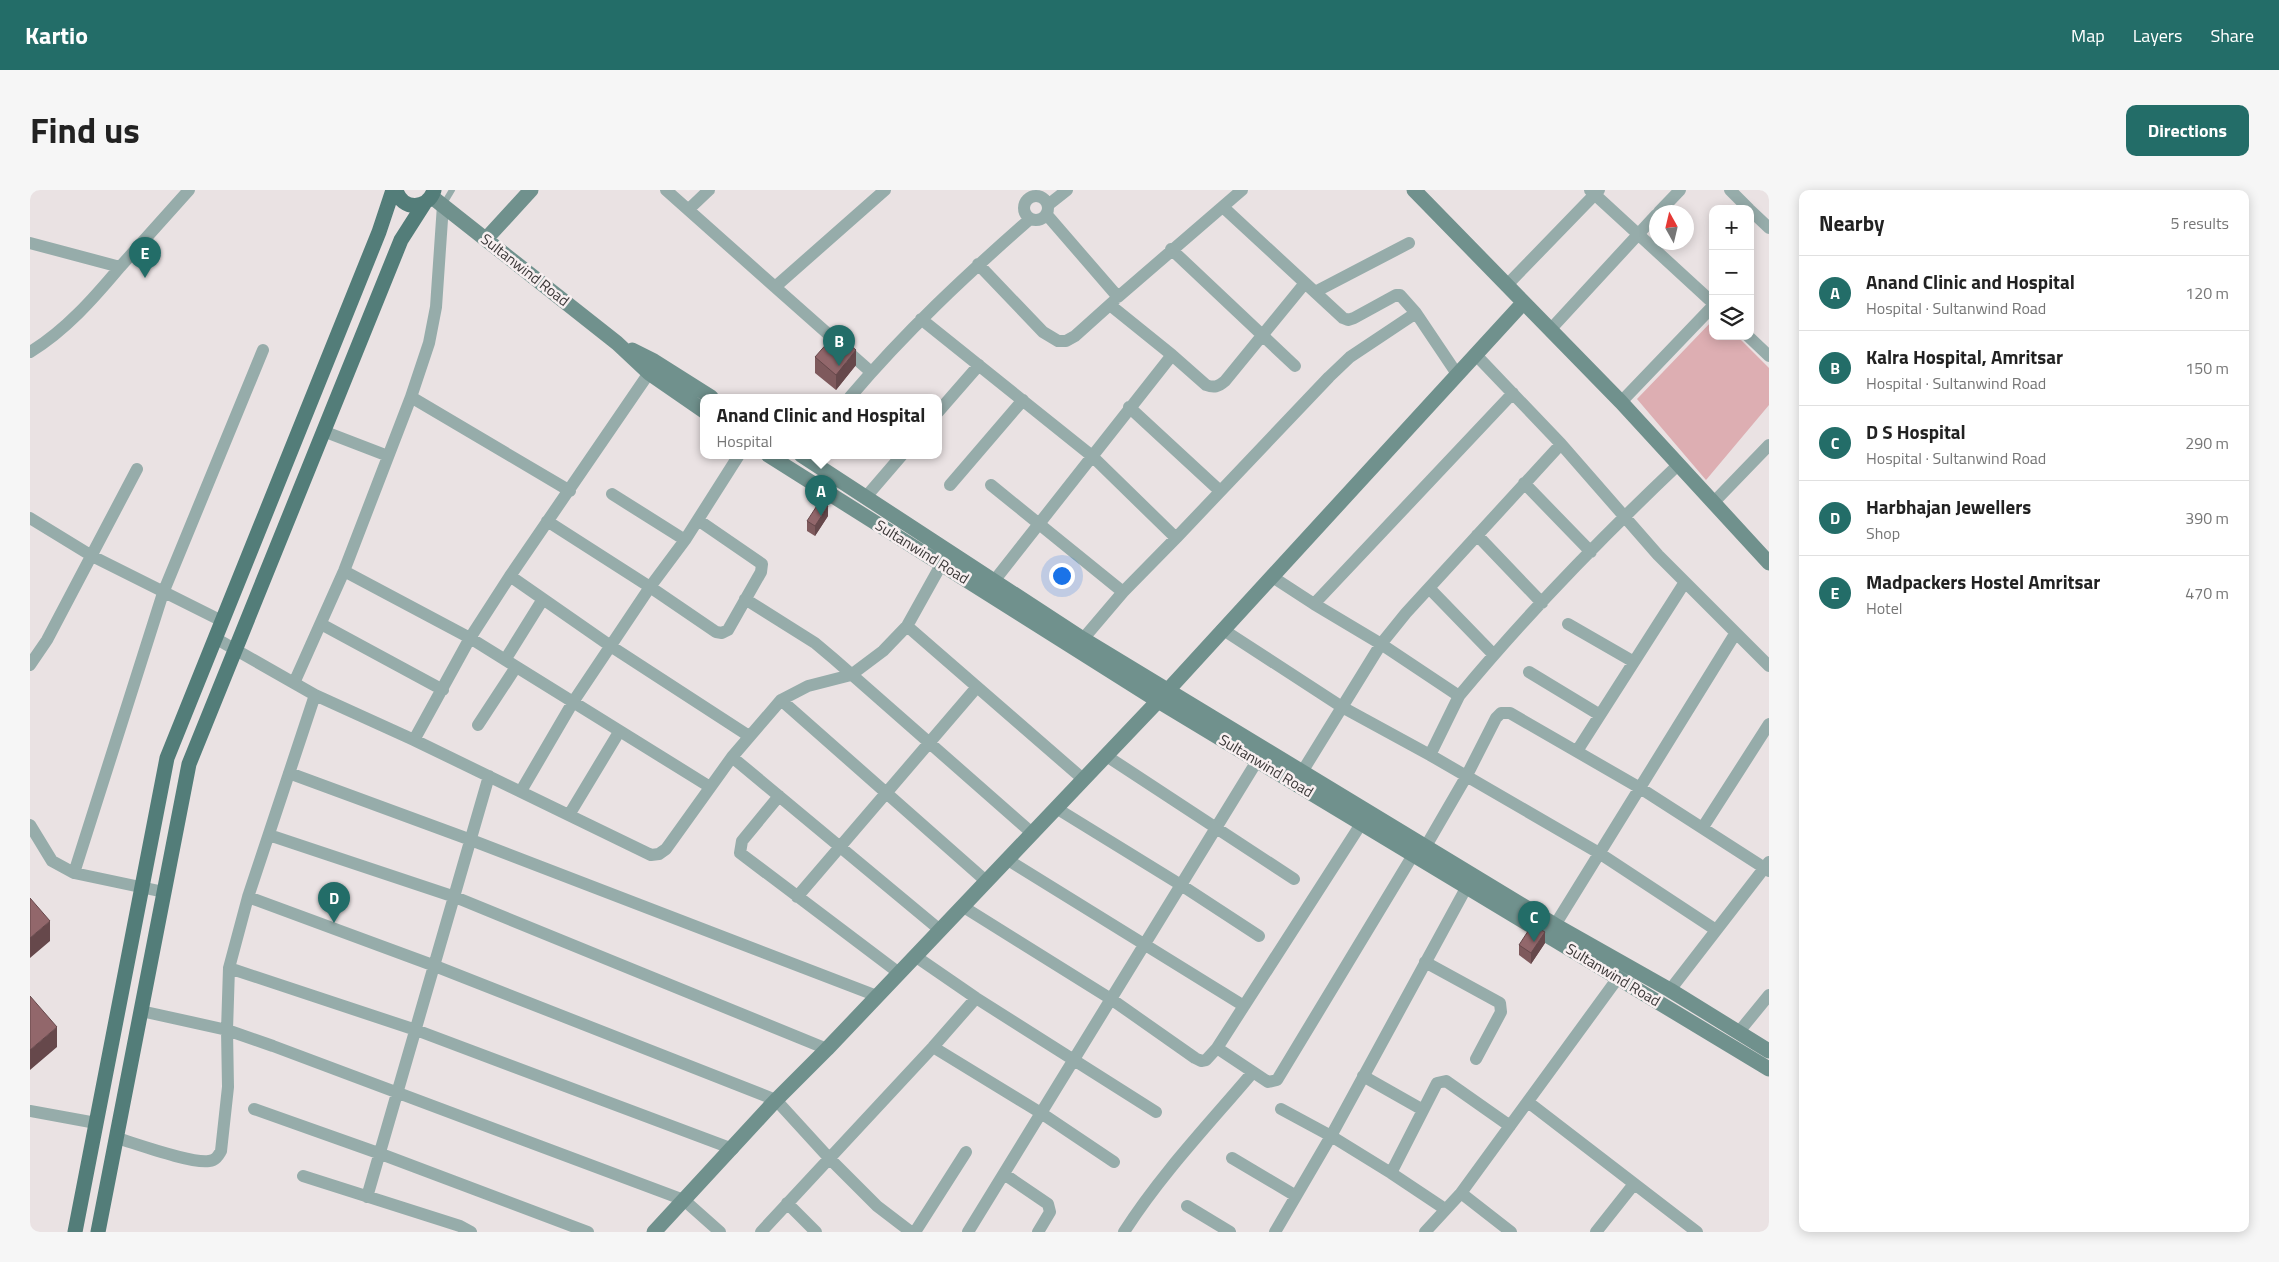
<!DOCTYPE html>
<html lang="en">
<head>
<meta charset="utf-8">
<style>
  :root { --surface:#fff; --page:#f6f6f6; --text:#222; --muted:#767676; --line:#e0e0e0; --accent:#236d68 }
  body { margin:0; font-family:"Titillium Web",sans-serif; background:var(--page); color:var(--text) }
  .controls { position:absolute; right:15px; top:15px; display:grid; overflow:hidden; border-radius:10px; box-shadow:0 2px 12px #0003 }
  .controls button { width:45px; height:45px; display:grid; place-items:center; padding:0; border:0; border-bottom:1px solid var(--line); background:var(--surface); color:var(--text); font:25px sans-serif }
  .compass { position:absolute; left:1619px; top:15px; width:45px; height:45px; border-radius:50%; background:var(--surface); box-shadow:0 2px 12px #0003; rotate:352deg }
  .you { position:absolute; left:1031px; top:385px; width:18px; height:18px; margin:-12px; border:4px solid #fff; border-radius:50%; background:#1a73e8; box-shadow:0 0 0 8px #1a73e833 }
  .badge { display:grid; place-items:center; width:32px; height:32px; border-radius:50%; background:var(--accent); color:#fff; font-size:16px; font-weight:700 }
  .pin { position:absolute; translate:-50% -41px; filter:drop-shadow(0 1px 2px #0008) }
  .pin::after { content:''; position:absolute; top:26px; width:18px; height:15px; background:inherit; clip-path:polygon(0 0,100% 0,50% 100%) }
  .popup { position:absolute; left:670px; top:204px; width:242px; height:65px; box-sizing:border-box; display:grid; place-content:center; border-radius:10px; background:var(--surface); filter:drop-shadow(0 1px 4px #0005); font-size:16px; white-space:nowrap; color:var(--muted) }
  .popup b { font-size:19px; color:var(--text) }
  .popup::after { content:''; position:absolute; left:50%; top:100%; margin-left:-10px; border:10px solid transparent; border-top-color:var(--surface) }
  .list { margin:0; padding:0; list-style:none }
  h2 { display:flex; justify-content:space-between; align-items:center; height:65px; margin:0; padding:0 20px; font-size:21px }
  h2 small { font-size:16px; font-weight:400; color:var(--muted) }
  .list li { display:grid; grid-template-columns:32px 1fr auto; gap:15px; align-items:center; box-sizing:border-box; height:75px; padding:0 20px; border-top:1px solid var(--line) }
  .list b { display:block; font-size:19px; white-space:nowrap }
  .list p { margin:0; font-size:16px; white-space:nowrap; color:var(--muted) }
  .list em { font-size:16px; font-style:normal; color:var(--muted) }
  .icon { flex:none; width:28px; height:28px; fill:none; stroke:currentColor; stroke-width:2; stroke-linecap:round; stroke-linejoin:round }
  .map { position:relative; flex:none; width:1739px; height:1042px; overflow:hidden; border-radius:10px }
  header { display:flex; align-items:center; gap:30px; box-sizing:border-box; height:70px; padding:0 25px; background:var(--accent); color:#fff }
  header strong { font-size:24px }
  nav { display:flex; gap:28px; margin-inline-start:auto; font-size:18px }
  .intro { display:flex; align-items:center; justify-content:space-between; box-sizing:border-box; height:120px; padding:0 30px }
  h1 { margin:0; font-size:35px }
  .button { padding:12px 22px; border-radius:10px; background:var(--accent); color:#fff; font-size:18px; font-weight:700 }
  main { display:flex; gap:30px; padding:0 30px }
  aside { flex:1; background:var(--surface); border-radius:10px; box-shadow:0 2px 12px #0003 }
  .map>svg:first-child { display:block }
  .green { fill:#ddaeb2 }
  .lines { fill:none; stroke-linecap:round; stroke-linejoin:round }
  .lane { stroke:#96acaa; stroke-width:6 }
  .street { stroke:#96acaa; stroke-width:12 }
  .secondary { stroke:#70918d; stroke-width:15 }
  .primary { stroke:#537d79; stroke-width:15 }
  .wall { fill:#7e595c }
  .shaded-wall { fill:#66484b }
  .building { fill:#92676b; stroke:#66484b }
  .labels { text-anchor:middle; stroke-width:5; stroke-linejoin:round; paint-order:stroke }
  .street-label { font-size:15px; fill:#3a3737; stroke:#f7eff0 }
</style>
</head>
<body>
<header>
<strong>Kartio</strong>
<nav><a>Map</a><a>Layers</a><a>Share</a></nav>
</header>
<div class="intro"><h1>Find us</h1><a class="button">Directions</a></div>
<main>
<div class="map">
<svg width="1739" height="1042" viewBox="0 0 1739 1042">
  <rect width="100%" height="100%" fill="#eae2e3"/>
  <path class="green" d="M1683,130V146H1707L1739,178V215L1676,290L1607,209Z"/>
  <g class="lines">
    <path class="lane" d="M413,15L422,0"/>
    <path class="street" d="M636,0L745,97L855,0
      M1560,0L1683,113
      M1700,0L1719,19
      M994 18a12 12 0 1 1 24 0a12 12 0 1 1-24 0Z
      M1018,15L1037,0
      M1193,17L1313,128L1318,130L1324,128L1366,105H1370L1386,123
      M659,19L679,0
      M1720,20L1739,38
      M1629,22L1650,0
      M1017,25L1088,107L1212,0
      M0,53L90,77L159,0
      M1141,59L1265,176
      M948,74L1013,142L1028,151H1036L1045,146L1084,111
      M1476,96L1569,0
      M745,97L841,182
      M1285,102L1379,53
      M891,129L1062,266L1146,348L1299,187L1320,167L1386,123L1427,184
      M1520,140L1626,25
      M1718,146L1739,166
      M0,162C35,141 64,108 90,77
      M1445,164L1531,254L1628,365L1739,476
      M1142,165L1176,195C1184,198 1188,197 1195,191L1275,93
      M381,207L540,301
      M820,207C875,142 936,85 1000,29
      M1591,212L1683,116
      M1099,217L1190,301
      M908,222L949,175
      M293,241L358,266
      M1494,293L1561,362
      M920,295L993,210
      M961,295L1093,402
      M582,304L655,350
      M835,308L872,265
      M1683,313L1739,255
      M0,328L62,366L192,431
      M517,331L620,397L686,442L692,443L698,440L731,382L732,374L668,330
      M1447,345L1512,413
      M314,381L440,448L680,597
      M480,386L582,457L719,546
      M1241,386L1284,414L1351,454L1429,506C1496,425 1571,348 1648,275
      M964,391L1142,165L1080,115
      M1399,398L1464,465
      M715,409L785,453L804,469L1002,643
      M1284,414L1483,203
      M291,434L413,500
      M1538,434L1604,472
      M877,436L1053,589
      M1192,439L1312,517L1400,565L1569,663L1686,740
      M185,448L285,505L384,550L621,665L629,664L636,659L702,567L751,510L778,496L821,485L853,461L877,436L916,366
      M1053,449L1093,402L1146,348
      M475,470L513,409
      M0,475L17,450L107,279
      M1499,482L1570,525
      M264,493L314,381L381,207L399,153L406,117L413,15
      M751,510L956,691
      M448,535L486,477
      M384,550L440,448L480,386L619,183
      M1547,561L1655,392
      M1075,565L1264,689
      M1400,565L1429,506
      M702,567L910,740
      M1272,582L1351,454L1376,423L1531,254
      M259,583L441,650L847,806
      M491,601L543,512L620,397L655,350L709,265
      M749,606L712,651L710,663L869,783
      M1026,618L1151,695L1229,746
      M539,625L589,542
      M1331,634L1187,858L1238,892L1247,890L1383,665
      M0,635L22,671L44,683L134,702
      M1673,637L1739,534
      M239,645L425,707L797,859
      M1396,656L1436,587L1466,528L1471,523H1480L1610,598L1739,681
      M978,670L1214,816
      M44,683L133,403L233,160
      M218,707L405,776L746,910L799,968L847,1016L881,1042
      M767,707L947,497
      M932,716L1081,809L1165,868L1171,871L1176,870L1187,858
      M1525,735L1705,444
      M885,766L946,808L1126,922
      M1395,772L1470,813L1471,822L1446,869
      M199,778L386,840L703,959
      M1640,800L1739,672
      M111,821L197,840L243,856L654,1010L690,1042
      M1708,843L1739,805
      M903,857L1011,923L1084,972
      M1333,886L1393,920
      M1498,912L1667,1042
      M224,919L351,964L558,1042
      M1251,919L1301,946L1441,689
      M0,921L66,933
      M87,948C107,954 162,974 179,971C186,970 188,966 191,961L198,897L197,840L199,778L218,707L285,505
      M1202,968L1266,1006
      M1361,983L1407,893L1416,891L1480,936
      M974,984L1018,1014L1020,1022L1008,1042
      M273,986L430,1036L441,1042
      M1431,1003L1481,1042
      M337,1007L459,586
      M757,1013L786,1042
      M1157,1016L1200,1042
      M731,1042L903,857L946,808
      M885,1042L936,962
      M938,1042L1227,571
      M1094,1042C1131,984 1179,934 1223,882
      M1245,1042L1301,946L1361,983L1415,1019
      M1395,1042L1431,1003L1593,781
      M1566,1042L1604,994"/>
    <path class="secondary" d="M1384,0L1591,212L1739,373
      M402,7L587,153L619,183L674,221
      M456,49L501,0
      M602,160L624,171L681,207
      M738,265L1128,511L1739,879
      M771,265L1053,449L1525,735L1640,800L1739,861
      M624,1042L746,910L797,859L1128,511L1493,113"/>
    <path class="primary" d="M366,0C372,21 398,20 404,0
      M45,1042L137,568L349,42L363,0
      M68,1042L159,574L371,50L394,14"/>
  </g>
  <path class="wall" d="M785,167L826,175L806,200L785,183Z
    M798,326L785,346L777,341V331Z
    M1515,753L1501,774L1489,765V755Z"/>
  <path class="shaded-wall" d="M826,160V175L806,200V185Z
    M798,316V326L785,346V336Z
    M20,731V751L0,768V748Z
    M1515,742V753L1501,774V763Z
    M27,837V857L0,880V860Z"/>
  <path class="building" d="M806,143L826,160L806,185L785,167Z
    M790,311L798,316L785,336L777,331Z
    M0,708L20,731L0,748Z
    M1502,735L1515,742L1501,763L1489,755Z
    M0,806L27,837L0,860Z"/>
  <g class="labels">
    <g class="street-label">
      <text transform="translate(495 80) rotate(38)" y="5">Sultanwind Road</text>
      <text transform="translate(892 362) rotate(32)" y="5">Sultanwind Road</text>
      <text transform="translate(1236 576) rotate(31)" y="5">Sultanwind Road</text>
      <text transform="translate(1583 785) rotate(31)" y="5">Sultanwind Road</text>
    </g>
  </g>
</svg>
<div class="controls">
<button>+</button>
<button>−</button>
<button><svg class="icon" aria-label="layers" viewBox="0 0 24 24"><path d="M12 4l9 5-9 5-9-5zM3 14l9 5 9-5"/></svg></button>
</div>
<svg class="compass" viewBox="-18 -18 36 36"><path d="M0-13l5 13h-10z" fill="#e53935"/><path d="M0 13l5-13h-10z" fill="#767676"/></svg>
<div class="you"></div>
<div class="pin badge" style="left:791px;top:326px">A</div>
<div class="popup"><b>Anand Clinic and Hospital</b>Hospital</div>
<div class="pin badge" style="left:809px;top:176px">B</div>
<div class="pin badge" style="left:1504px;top:752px">C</div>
<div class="pin badge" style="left:304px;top:733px">D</div>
<div class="pin badge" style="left:115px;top:88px">E</div>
</div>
<aside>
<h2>Nearby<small>5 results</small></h2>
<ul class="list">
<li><span class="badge">A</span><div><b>Anand Clinic and Hospital</b><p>Hospital · Sultanwind Road</p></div><em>120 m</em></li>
<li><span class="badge">B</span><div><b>Kalra Hospital, Amritsar</b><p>Hospital · Sultanwind Road</p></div><em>150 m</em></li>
<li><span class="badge">C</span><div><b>D S Hospital</b><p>Hospital · Sultanwind Road</p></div><em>290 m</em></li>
<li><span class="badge">D</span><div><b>Harbhajan Jewellers</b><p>Shop</p></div><em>390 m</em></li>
<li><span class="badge">E</span><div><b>Madpackers Hostel Amritsar</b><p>Hotel</p></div><em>470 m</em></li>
</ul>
</aside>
</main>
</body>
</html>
